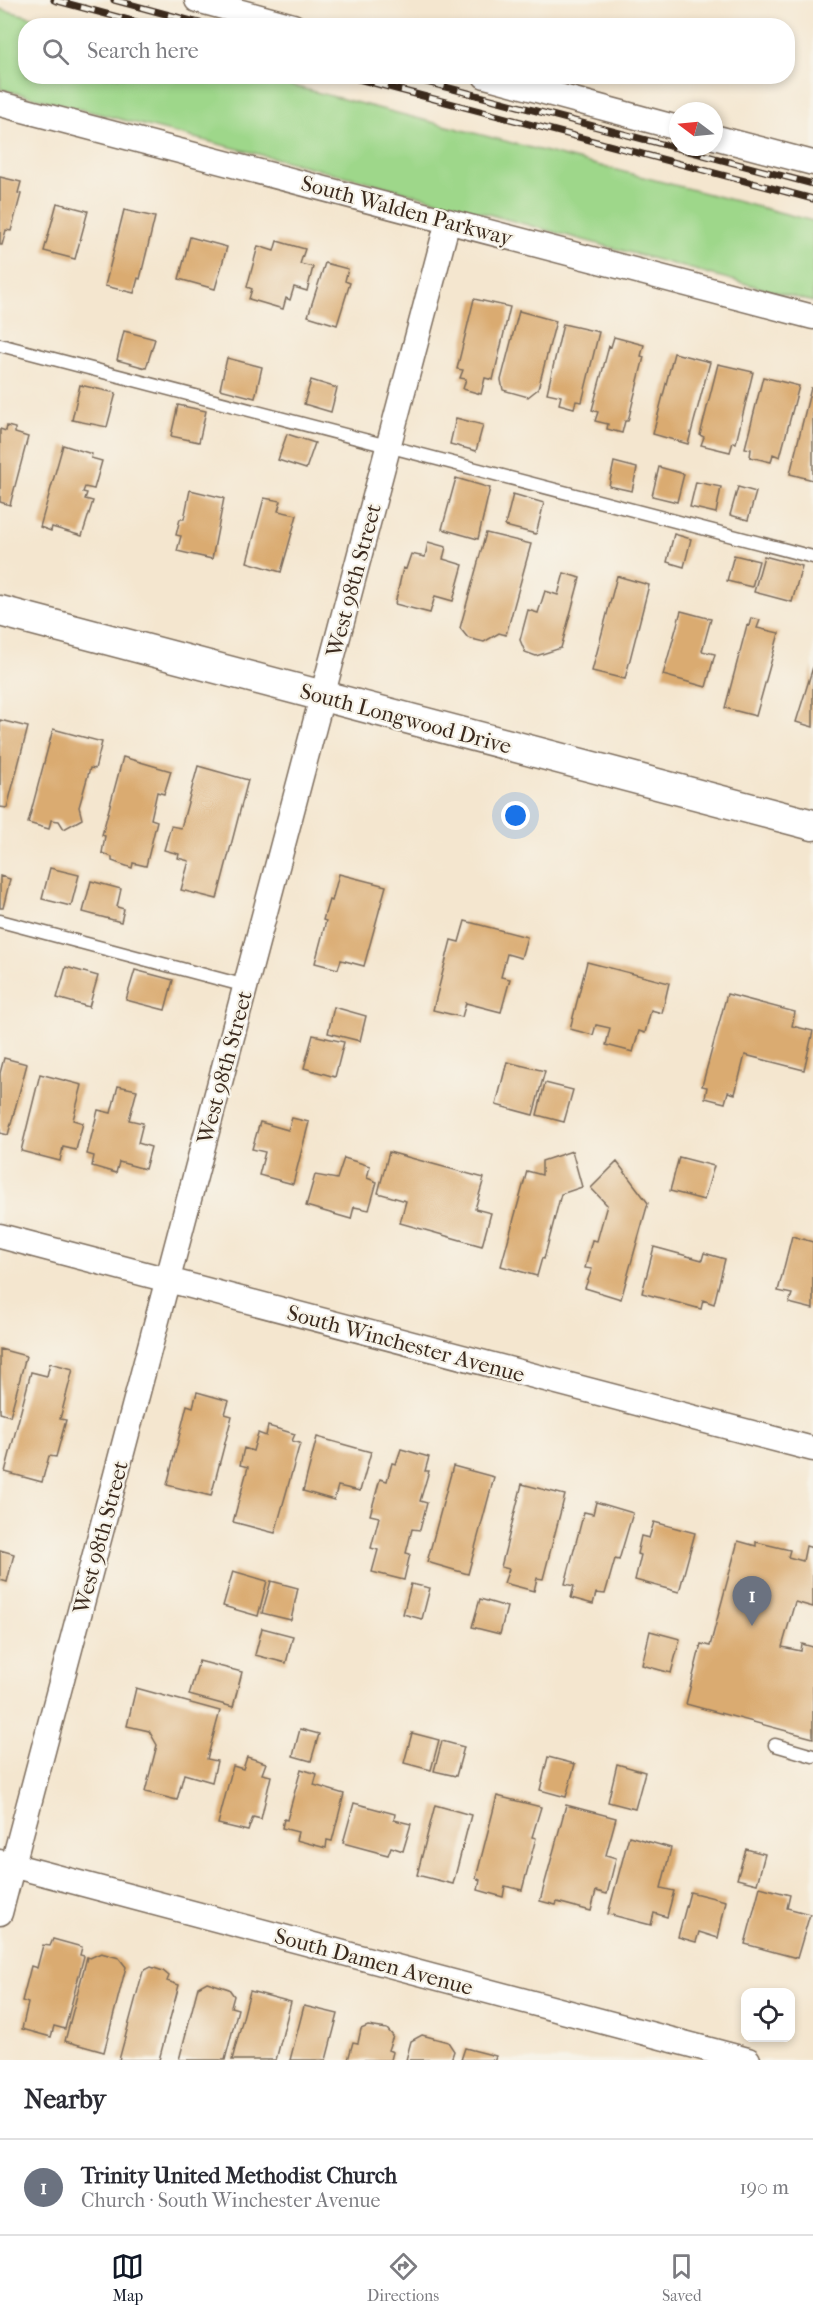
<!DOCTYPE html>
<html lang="en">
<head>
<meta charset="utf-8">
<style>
  :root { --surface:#fff; --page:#f2f2f3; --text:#2b2b33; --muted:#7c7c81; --line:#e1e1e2; --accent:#111827 }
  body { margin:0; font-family:"IM FELL French Canon",serif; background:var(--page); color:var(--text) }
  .controls { position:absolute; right:18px; bottom:18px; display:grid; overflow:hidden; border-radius:12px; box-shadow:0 3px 9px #0003 }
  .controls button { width:54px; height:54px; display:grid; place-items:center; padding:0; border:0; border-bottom:2px solid var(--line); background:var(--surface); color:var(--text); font:30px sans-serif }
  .compass { position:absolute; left:669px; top:102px; width:54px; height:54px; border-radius:50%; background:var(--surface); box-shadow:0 3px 9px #0003; rotate:286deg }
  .you { position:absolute; left:516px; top:816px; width:21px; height:21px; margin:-15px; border:4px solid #fff; border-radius:50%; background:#1a73e8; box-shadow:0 0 0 9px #1a73e833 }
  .badge { display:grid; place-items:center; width:39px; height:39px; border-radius:50%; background:var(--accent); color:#fff; font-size:20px; font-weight:700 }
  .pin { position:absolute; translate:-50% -50px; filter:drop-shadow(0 2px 3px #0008) }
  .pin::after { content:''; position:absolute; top:32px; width:21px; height:18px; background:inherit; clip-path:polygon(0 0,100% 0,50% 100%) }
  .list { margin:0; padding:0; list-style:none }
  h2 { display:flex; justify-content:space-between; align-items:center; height:78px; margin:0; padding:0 24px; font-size:26px }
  h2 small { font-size:20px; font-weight:400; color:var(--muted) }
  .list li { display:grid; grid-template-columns:39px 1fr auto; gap:18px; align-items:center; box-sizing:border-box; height:96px; padding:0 24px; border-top:2px solid var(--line) }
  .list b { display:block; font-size:22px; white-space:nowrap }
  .list p { margin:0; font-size:20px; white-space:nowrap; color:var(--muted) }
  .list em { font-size:20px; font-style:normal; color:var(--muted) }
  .icon { flex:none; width:33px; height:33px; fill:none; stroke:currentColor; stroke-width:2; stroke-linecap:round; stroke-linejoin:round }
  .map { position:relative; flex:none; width:813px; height:2060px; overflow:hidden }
  .search { position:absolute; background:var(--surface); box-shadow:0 3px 9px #0003; left:18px; right:18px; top:18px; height:66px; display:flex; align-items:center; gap:15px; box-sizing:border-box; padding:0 21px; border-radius:24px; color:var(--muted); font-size:22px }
  .sheet { height:174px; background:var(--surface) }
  nav { display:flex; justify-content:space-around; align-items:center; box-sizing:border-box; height:84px; border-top:2px solid var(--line); background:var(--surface); font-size:16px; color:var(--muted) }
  nav a { display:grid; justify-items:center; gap:3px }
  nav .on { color:var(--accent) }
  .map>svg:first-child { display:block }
  .green { fill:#9ed78a; stroke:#6c8054; stroke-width:1.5 }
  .building { fill:#daab71 }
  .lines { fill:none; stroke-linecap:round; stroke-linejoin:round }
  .service-casing { stroke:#7c6c5c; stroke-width:15 }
  .minor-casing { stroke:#7c6c5c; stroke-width:27 }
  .tertiary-casing { stroke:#7c6c5c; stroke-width:33 }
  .service { stroke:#fff; stroke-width:12 }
  .minor { stroke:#fff; stroke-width:24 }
  .tertiary { stroke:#fff; stroke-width:30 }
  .rail-casing { stroke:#3b2a1e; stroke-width:7 }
  .rail { stroke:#f7f3e8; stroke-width:4.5; stroke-dasharray:14; stroke-linecap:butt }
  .labels { text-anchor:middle; stroke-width:4.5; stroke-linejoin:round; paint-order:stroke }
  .street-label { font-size:22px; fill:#3b2a1e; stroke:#f7f3e8 }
</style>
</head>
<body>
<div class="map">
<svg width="813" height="2060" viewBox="0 0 813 2060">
  <rect width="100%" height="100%" fill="#f7f3e8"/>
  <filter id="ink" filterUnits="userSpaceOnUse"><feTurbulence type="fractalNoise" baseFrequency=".0167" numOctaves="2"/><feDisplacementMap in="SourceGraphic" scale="12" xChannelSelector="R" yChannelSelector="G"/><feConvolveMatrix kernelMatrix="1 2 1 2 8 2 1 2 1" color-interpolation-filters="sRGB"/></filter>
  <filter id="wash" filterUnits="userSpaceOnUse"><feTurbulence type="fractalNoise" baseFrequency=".008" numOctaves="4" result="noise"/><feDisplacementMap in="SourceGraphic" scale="24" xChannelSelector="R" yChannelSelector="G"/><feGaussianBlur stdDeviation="1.35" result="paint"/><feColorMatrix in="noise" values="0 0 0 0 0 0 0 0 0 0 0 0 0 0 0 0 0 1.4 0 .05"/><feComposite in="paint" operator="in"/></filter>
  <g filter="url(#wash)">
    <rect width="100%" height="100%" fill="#f4e6cf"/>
    <path class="green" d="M0,9L62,25L26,26V76L258,77L813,221V302L373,183L0,89Z"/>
    <g id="blocks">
      <path class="building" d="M0,177L21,182L18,193L21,194L11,231L6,230L2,245H0Z
        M57,203L88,211L75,259L44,251Z
        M124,210L155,217L140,279L138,278L134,293L105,286Z
        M190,237L227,247L215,289L179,279Z
        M277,241L305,249L300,264L313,267L307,291L294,287L290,300L286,298L283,309L249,299L252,289L247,287L258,246L274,251Z
        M325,263L348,269L345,281L350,283L337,325L308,316Z
        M474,299L510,307L493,380L485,378L481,394L463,389L466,379L460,378L463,370L457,369Z
        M519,311L556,321L538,389L528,397L503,390L501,380Z
        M563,324L599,332L582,402L576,401L574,408L559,404L561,396L547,393Z
        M124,331L155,339L146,368L117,360Z
        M614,337L644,345L641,356L644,357L628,421H625L622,433L607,429L608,424L595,421L598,412L592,410L609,346L611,347Z
        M674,353L710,362L688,444L653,434Z
        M227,358L262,367L255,398L220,389Z
        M718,364L753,372L736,443L733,442L730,452L701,445L704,437L700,435Z
        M763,377L799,386L780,457L773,454L771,462L750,457L751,449L745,448Z
        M311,380L337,388L331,412L304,404Z
        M80,385L116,393L107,427L72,420Z
        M811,388H813V480L790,474Z
        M178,405L206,411L199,442L171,436Z
        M456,418L483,425L476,451L450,444Z
        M7,426L15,428V433L28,437L10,505L0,502V429L6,431Z
        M287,434L315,443L306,469L278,460Z
        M63,445L92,454L91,458L102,461L94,489L85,487L83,492L87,493L85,499L93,501L82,536L52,527L51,531L40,527Z
        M614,462L637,468L632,491L609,486Z
        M659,467L684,474L677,502L652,496Z
        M456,478L490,488L478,539L442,529Z
        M696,482L721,487L716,513L690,507Z
        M738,487L756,492L748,520L730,515Z
        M190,490L224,498L212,559L177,551L181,536L176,535L180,519H184Z
        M513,494L544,503L536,534L505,526Z
        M264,498L281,501L278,511L297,515L281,572L247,562Z
        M486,533L531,544L506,635L499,633L484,642L468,638L460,628Z
        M674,534L691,539L684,567L667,562Z
        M428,542L446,547L443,559L463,565L453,601L435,596L430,613L395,604L403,568L406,569L411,554L425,557Z
        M734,555L759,561L752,587L727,581Z
        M764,556L802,566L792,602L754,592Z
        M564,573L580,578L561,648L536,656L525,652L520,640L528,610L538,613L545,591L558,595Z
        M617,576L649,585L625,679L592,671Z
        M681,611L711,619L702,651L715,654L706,687L663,675Z
        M751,618L760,620L757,628L779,633L756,716L725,708L747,625L749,626Z
        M813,667V727L796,722Z
        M0,720L28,727L7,808L0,807Z
        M53,729L102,742L95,769L90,768L79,807L82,819L64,829L59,821L51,820L49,829L28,823Z
        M123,757L171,771L164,794L157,792L151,819L157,821L146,866L133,863L132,868L112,861V857L102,853L105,836L102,835Z
        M198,766L248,780L217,899L181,890L189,861L178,858L179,854L164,850L171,826L181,828Z
        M50,868L79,875L71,906L42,899Z
        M339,874L386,886L364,966L341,960L338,969L315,963L326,921L323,920L329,900L332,901Z
        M0,876L10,879L3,908H0Z
        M91,881L121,889L117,907L124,909L121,922L83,912Z
        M465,921L527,937L521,958L507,954L501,977L510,979L501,1012L466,1003L462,1017L433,1010L451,940L459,942Z
        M587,962L669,983L662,1013L651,1010L645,1033L639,1031L633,1052L606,1045L610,1028L596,1025L593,1035L570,1029Z
        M66,967L98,976L89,1007L57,998Z
        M135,970L173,980L165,1010L126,1000Z
        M727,994L795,1012L792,1026L813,1031L804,1070L745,1055L735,1094L728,1092L725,1103L705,1098L707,1087L702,1086Z
        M334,1007L366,1016L360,1041L328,1033Z
        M313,1035L344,1042L335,1077L304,1068Z
        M4,1058L27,1064L8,1135L0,1133V1073Z
        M507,1062L545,1071L533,1115L496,1105Z
        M40,1074L82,1085L73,1120L83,1123L76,1150L63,1147L60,1161L21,1151Z
        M545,1083L573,1090L564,1122L537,1115Z
        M118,1086L137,1090L129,1120L143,1123L138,1143L151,1147L145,1169L119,1162L116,1173L92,1166L94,1156L87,1154L98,1110L111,1113Z
        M292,1118L309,1122L293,1184L259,1175L265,1152L252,1149L260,1122L288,1130Z
        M572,1151L582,1187L561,1194L544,1259L542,1258L537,1276L501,1266L527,1171L542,1175V1161Z
        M389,1152L484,1178L475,1209L491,1213L482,1246L400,1223L406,1201L378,1193Z
        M679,1157L714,1166L704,1200L670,1191Z
        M344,1158L370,1166L367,1178L377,1182L369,1210L354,1207L351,1219L306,1206L315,1175L337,1179Z
        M617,1162L648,1203L621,1299L585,1288L592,1269L585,1268L592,1240L597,1241L607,1205L591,1188Z
        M792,1236L813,1242V1309L789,1303L792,1294L778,1291Z
        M654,1247L702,1260L704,1253L725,1259L714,1304L703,1300L701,1309L642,1293Z
        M0,1349L26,1356L10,1416L0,1413Z
        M50,1363L73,1369L60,1419L66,1420L56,1457L49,1456L42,1482L5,1472L31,1372L47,1376Z
        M197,1392L229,1401L225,1414L232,1416L211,1496L167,1485L187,1405L193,1407Z
        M268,1426L295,1434L292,1441L300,1443L275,1533L233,1522L248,1467L240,1465L244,1448L253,1451L258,1433L266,1436Z
        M317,1437L371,1452L360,1491L338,1486L334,1500L303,1491Z
        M401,1449L429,1457L425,1471H429L420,1501L427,1503L420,1530L412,1529L406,1553L410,1554L404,1580L372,1572L378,1550L371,1548L379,1517L370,1515L380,1479L387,1481L392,1463L396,1464Z
        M453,1466L494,1477L468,1574L427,1562Z
        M522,1484L565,1495L543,1579L537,1578L534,1591L504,1583L509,1569L501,1567Z
        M596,1502L633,1513L619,1560L615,1559L605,1594L596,1593L593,1604L571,1598L574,1586L565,1584L584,1512L593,1514Z
        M654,1522L695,1533L679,1592L635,1580L641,1555L637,1554L641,1536L649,1538Z
        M738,1541L756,1546V1542L790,1550L788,1557L803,1561L806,1546L813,1548V1607L795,1602L782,1647L801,1651L802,1644L813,1647V1738L686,1704L701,1644L710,1646Z
        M0,1550L14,1554L7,1582L0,1580Z
        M233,1571L267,1581L258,1616L223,1606Z
        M271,1581L298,1588L291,1620L262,1613Z
        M411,1584L430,1588L422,1619L403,1614Z
        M480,1599L507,1607L500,1634L472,1627Z
        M262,1628L293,1636L286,1663L255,1655Z
        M650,1631L680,1639L671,1673L642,1665Z
        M199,1661L242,1672L233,1707L189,1695Z
        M136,1688L220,1711L207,1759L217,1761L212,1782L184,1774L177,1800L145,1792L157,1745L149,1731L127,1726Z
        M300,1729L319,1734L311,1761L293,1756Z
        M412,1733L439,1740L431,1770L404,1763Z
        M442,1741L464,1747L456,1776L434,1771Z
        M247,1757L266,1763L262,1774L271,1776L261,1819L253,1817L248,1831L218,1824L233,1766L243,1769Z
        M548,1757L575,1764L566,1797L540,1790Z
        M617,1764L645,1772L635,1809L608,1802Z
        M301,1769L317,1774L314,1785L344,1794L332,1841L327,1840L326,1848L296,1840L298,1832L282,1828L284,1819L287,1820Z
        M497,1796L541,1807L532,1837L536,1838L522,1890L505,1886L503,1897L478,1890L480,1880L476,1878Z
        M354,1803L395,1814L394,1820L411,1824L403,1851L391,1847L388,1855L343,1843Z
        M435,1805L471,1815L453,1884L417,1875Z
        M566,1805L616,1818L606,1855L616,1858L607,1894L596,1891L591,1911L557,1902L556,1905L540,1901Z
        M629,1836L671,1848L661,1888L674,1891L667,1917L654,1913L651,1925L608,1914Z
        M746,1849L765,1854L757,1884L737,1879Z
        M760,1887L790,1895L787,1908L810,1914L797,1958L745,1944Z
        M690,1892L726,1901L718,1938L699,1932L696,1942L678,1937Z
        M53,1939L82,1947L80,1955L84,1956L65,2029L54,2026L51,2037L22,2029L28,2003L22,2001L31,1966L37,1968L43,1945L50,1946Z
        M101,1953L119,1958L126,1967L104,2052L65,2041L87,1957L90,1958Z
        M151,1967L163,1971L169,1976L167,1981L179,1985L159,2060H119L143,1971Z
        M207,1982L229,1989L234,1996L231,2007L238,2009L225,2060H179L198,1987Z
        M250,1991L291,2002L276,2060H232Z
        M304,2006L338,2014L326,2060H290Z
        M368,2026L387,2029L393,2036L388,2050L393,2052L391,2060H348L353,2042L358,2043L361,2029Z
        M422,2035L448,2042L454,2051L451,2060H406L411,2041Z
        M465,2048L496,2056L495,2060H461Z"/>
    </g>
  </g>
  <g filter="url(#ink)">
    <use href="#blocks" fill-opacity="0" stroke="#7c6c5c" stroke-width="1.5"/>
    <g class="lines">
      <g class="service-casing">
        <path id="service" d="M0,345L813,557
          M0,921L246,986
          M775,1745L813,1756"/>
      </g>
      <g class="minor-casing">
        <path id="minor" d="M197,0L293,26
          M485,76L678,128
          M0,104L813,317
          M714,137L813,163
          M0,1236L813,1449
          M0,1862L748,2060
          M0,1913L448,221"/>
      </g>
      <g class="tertiary-casing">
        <path id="tertiary" d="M0,611L813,825"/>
      </g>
      <use href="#service" class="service"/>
      <use href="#minor" class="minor"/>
      <use href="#tertiary" class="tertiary"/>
      <g class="rail-casing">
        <path id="rail" d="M54,0L151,26
          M114,0L210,26
          M347,76L813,199
          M404,76L813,184"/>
      </g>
      <use href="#rail" class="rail"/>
    </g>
  </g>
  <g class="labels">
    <g class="street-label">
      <text transform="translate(407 210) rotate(15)" y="8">South Walden Parkway</text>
      <text transform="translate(353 580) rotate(-75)" y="8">West 98th Street</text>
      <text transform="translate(406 718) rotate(15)" y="8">South Longwood Drive</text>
      <text transform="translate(224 1067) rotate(-75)" y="8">West 98th Street</text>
      <text transform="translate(406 1343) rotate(15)" y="8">South Winchester Avenue</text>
      <text transform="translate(100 1537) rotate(-75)" y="8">West 98th Street</text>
      <text transform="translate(374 1961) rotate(15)" y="8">South Damen Avenue</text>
    </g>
  </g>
</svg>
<div class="controls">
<button><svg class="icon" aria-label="locate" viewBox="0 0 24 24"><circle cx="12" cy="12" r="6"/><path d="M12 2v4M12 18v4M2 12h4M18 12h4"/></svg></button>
</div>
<svg class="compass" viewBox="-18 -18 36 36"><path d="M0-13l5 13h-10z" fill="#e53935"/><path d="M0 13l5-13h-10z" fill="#7c7c81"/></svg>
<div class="you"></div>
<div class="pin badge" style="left:752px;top:1626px;background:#6b7280">1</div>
<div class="search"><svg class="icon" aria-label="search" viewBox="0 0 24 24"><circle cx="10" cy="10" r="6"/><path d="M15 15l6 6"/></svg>Search here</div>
</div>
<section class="sheet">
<h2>Nearby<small></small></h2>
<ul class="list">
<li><span class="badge" style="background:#6b7280">1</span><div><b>Trinity United Methodist Church</b><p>Church · South Winchester Avenue</p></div><em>190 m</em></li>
</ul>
</section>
<nav>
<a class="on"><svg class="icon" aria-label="map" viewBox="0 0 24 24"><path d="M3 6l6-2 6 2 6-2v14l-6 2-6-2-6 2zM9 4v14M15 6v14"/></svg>Map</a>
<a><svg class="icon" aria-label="directions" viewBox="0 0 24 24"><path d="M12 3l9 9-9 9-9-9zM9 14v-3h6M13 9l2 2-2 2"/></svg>Directions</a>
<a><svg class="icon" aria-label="saved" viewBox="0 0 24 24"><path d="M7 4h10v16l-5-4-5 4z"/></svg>Saved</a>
</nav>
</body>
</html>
